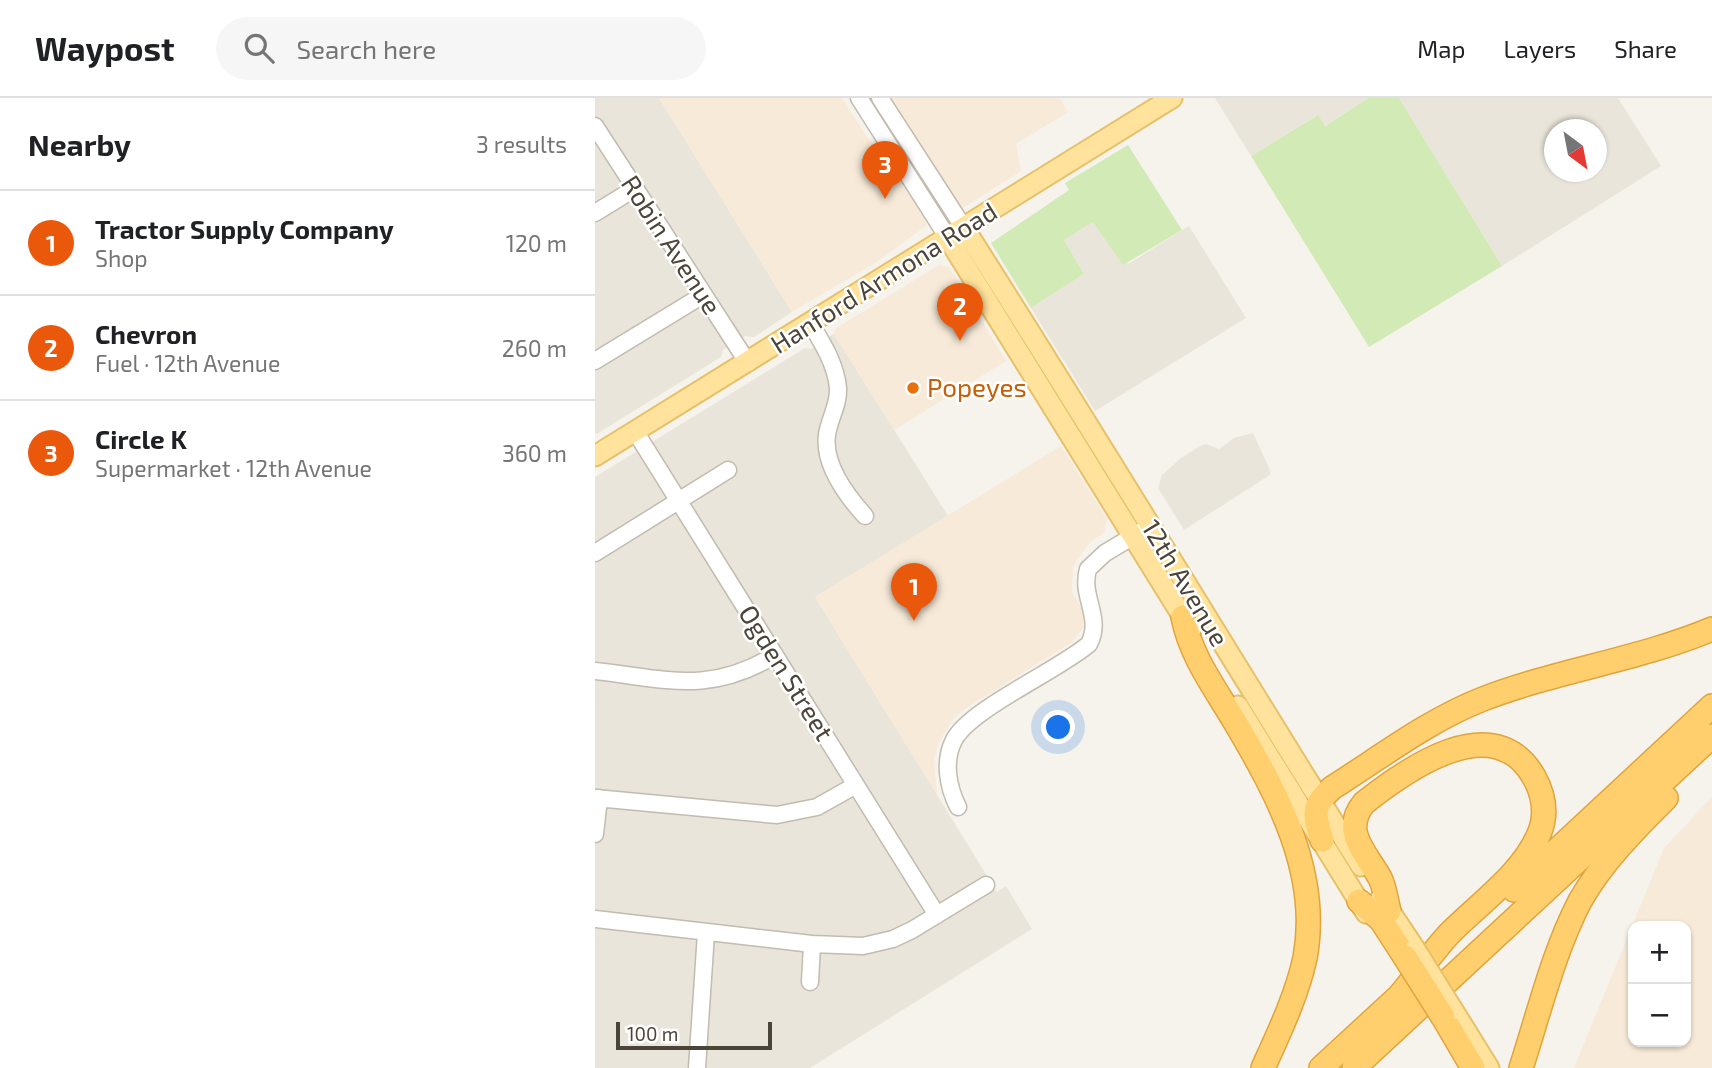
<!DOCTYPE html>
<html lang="en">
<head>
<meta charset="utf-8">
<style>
  :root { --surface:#fff; --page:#f6f6f6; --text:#202124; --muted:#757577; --line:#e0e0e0; --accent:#ea580c }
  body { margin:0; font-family:"Exo 2",sans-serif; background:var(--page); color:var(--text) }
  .controls { position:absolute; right:21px; bottom:21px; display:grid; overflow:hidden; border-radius:14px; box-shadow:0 2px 5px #0004 }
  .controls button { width:63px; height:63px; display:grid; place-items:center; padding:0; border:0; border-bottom:2px solid var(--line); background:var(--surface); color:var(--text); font:35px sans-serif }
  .compass { position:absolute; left:949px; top:21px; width:63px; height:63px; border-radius:50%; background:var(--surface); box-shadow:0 2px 5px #0004; rotate:148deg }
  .scale { position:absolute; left:21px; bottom:18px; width:156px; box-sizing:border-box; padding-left:7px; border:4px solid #4b4439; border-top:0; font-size:19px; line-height:24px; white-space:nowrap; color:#4b4439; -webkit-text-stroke:5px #fff; paint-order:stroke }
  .you { position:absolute; left:464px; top:630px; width:24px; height:24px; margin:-18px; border:5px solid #fff; border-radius:50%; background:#1a73e8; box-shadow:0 0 0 10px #1a73e833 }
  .badge { display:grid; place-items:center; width:46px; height:46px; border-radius:50%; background:var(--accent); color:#fff; font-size:23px; font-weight:700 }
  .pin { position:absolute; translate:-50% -58px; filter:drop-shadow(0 2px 4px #0008) }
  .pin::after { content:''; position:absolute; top:37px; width:24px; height:21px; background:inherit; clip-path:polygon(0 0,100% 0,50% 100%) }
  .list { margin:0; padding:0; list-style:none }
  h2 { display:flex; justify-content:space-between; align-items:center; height:91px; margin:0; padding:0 28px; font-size:30px }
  h2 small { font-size:23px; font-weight:400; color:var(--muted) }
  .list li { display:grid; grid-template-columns:46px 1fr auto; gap:21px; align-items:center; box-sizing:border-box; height:105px; padding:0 28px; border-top:2px solid var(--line) }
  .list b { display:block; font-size:26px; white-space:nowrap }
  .list p { margin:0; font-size:23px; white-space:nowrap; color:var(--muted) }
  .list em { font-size:23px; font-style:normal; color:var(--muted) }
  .icon { flex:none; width:38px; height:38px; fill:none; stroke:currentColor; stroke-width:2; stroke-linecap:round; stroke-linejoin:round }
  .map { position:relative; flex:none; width:1117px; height:970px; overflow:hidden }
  header { display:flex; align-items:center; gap:42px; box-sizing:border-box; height:98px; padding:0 35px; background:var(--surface); border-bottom:2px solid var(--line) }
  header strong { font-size:33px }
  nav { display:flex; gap:38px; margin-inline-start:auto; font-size:24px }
  .search { width:490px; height:63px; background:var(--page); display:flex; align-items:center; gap:18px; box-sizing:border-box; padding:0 24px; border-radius:38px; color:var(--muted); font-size:26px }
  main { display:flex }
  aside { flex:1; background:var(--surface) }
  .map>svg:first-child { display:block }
  .residential { fill:#eae5da; fill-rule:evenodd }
  .commercial { fill:#f7ead8; fill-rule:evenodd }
  .green { fill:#d2eab5 }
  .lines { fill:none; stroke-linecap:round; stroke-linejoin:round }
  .minor-casing { stroke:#c2bbae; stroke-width:19 }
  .major-casing { stroke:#e6c16a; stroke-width:23 }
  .highway-casing { stroke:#e0a43c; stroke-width:26 }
  .minor { stroke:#fff; stroke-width:16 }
  .major { stroke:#ffe39c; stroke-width:19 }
  .highway { stroke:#ffcf6e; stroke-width:23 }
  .major-bridge-casing { stroke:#e6c16a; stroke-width:23; stroke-linecap:butt }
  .highway-bridge-casing { stroke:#e0a43c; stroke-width:26; stroke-linecap:butt }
  .major-bridge { stroke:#ffe39c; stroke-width:19 }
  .highway-bridge { stroke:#ffcf6e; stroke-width:23 }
  .food-dot { fill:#e8710a; stroke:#fff; stroke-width:2.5 }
  .labels { text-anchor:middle; stroke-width:5; stroke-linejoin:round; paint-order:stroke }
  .street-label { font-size:26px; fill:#4b4439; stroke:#fff }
  .food-label { font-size:26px; fill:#c56008; stroke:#fff; text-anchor:start }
</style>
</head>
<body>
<header>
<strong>Waypost</strong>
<div class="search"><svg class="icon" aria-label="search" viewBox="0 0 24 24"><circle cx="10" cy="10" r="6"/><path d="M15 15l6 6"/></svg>Search here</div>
<nav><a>Map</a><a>Layers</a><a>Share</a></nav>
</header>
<main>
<aside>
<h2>Nearby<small>3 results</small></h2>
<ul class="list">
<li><span class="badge">1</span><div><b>Tractor Supply Company</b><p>Shop</p></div><em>120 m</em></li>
<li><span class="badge">2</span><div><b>Chevron</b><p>Fuel · 12th Avenue</p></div><em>260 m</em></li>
<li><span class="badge">3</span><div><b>Circle K</b><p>Supermarket · 12th Avenue</p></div><em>360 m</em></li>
</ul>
</aside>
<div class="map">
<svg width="1117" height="970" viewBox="0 0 1117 970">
  <rect width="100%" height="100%" fill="#f6f3ec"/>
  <path class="residential" d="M0,0H64L197,214L159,239L150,238L128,252L126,259L0,337Z
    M620,0H773L729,28L722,17L656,58Z
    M804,0H1023L1066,68L907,168ZM960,32H1002V74H960Z
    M498,124L533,166L594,128L651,220L500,313L436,210L489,176L469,142Z
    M239,236L353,418L220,499L402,794L411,788L437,831L215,970H0V379L210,250L216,251Z
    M658,335L675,372V377L589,432L563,390L567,377L586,360L605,348L611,346L624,351L639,340Z"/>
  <path class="commercial" d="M64,0H247L291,68L296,66L332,124L331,128L280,165L197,214Z
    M294,0H465L473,14L421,46L426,73L365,112Z
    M344,167L354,169L411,263L299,332L239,236L240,231Z
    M466,348L512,421L509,435L495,444L478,468L477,494L488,514L489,529L476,545L368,612L356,624L343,646L339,660L342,697L220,499Z
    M1117,699V970H979L1069,750ZM1038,828H1091V944H1038Z"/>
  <path class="green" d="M773,0H804L907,168L774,249L656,58L723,17L730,28Z
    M533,47L587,132L528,167L498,124L469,142L489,176L436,210L396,145L474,92L470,85Z"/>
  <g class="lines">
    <g class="minor-casing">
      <path id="minor" d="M264,0L353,140
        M285,0L369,130
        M0,28L153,265
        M0,115L39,91
        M216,226C228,246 241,267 243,290C244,307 234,321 232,337C228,366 252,398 270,418
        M0,263L108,197
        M40,333L342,817
        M0,455L133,372
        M0,573C72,581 114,597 180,557
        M0,700L182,717L222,709L261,687
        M363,709C353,689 348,663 359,642C375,611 464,572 494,546C508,519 485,499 493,471L510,455L547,433
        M0,736L4,700
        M0,821L217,846L268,848L298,841L317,832L391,787
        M215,884L217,846
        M102,970L111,835"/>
    </g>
    <g class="major-casing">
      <path id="major" d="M369,130C504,341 633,556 766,768
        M353,140L596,532
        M0,358L577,0
        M643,608L771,815
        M786,800L820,851
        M858,912L894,970"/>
    </g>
    <g class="highway-casing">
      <path id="highway" d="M588,519C596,559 620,590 640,624C682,695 726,775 710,860C702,897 684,935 668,970
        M727,742C719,716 716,709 737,690C786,659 834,622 888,601C963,572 1043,562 1117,531
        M919,792L1117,608
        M764,803L786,822L810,859
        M794,813C791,802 790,790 785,780C771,755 746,733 769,705C812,671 899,609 939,679C949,697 952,717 944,736C928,775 885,805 855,835C837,854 822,877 805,897
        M848,919L878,970
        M726,970L814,889
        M759,970L1117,638
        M926,970C944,915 958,855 985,803C1007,764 1040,731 1071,700"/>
    </g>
    <use href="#minor" class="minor"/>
    <use href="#major" class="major"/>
    <use href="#highway" class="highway"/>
    <g class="major-bridge-casing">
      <path id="major-bridge" d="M820,851L858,912"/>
    </g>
    <g class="highway-bridge-casing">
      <path id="highway-bridge" d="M810,859L848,919"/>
    </g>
    <use href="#major-bridge" class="major-bridge"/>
    <use href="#highway-bridge" class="highway-bridge"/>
  </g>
  <circle class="food-dot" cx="318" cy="290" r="7"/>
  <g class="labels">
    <g class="street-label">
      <text transform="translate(76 147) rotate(57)" y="9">Robin Avenue</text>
      <text transform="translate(289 180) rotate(-32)" y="9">Hanford Armona Road</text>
      <text transform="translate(590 485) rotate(59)" y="9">12th Avenue</text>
      <text transform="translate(191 575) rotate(58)" y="9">Ogden Street</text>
    </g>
    <g class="food-label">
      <text x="332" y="299">Popeyes</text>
    </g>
  </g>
</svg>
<div class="controls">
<button>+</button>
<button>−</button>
</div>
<svg class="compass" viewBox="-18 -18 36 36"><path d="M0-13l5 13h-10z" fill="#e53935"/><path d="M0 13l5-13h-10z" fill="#757577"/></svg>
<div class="scale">100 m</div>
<div class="you"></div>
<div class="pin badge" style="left:319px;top:523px">1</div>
<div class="pin badge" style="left:365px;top:243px">2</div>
<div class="pin badge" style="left:290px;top:101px">3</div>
</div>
</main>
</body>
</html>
